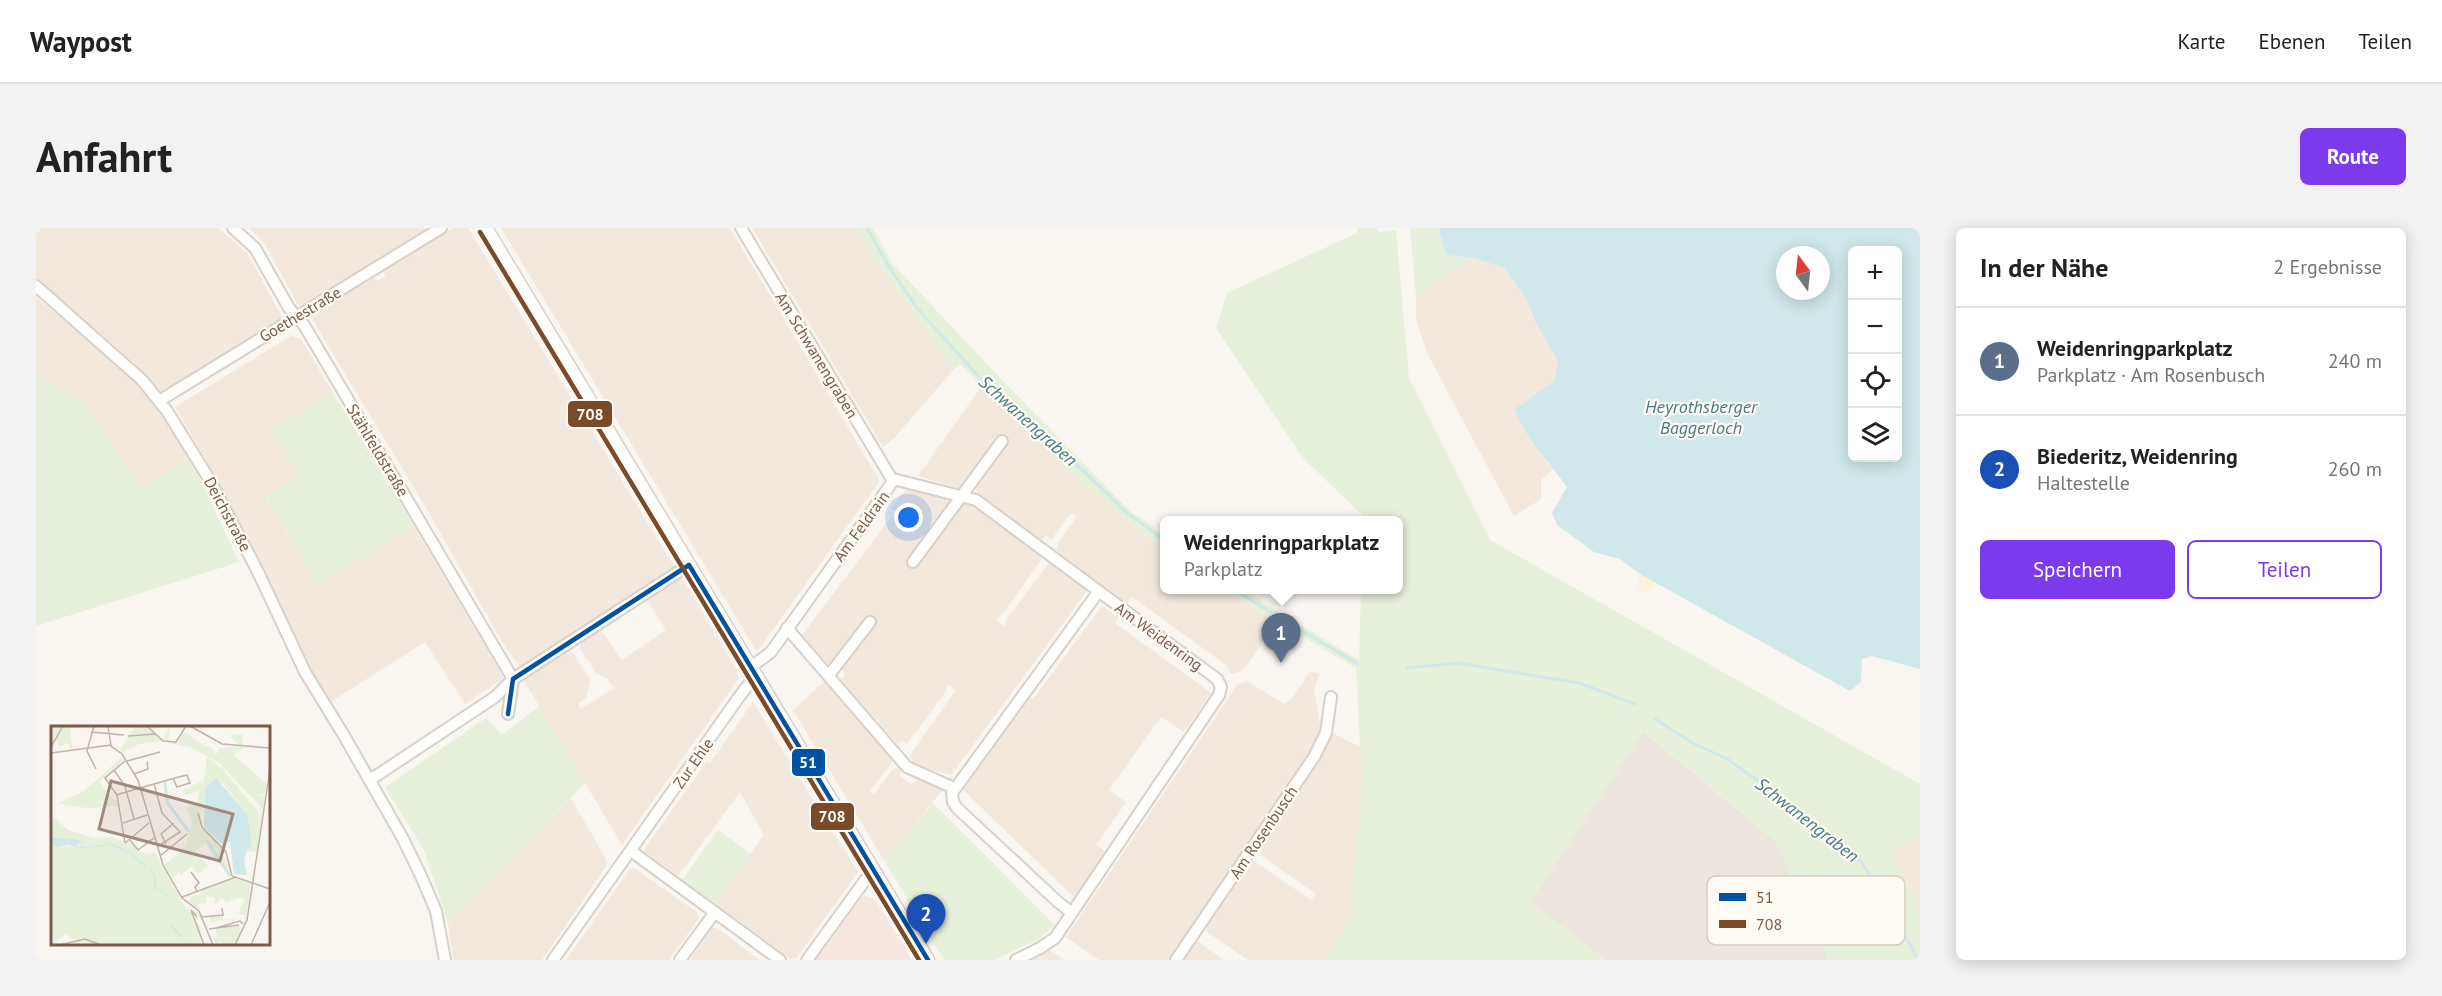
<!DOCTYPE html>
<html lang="de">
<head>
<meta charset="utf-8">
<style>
  :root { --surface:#fff; --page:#f2f2f2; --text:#222; --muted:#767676; --line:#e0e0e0; --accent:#7c3aed }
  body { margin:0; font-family:"PT Sans",sans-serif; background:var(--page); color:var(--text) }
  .controls { position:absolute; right:18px; top:18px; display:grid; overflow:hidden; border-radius:9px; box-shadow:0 3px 15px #0003 }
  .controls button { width:54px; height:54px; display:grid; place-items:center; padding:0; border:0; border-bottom:2px solid var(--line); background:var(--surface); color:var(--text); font:30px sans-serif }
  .compass { position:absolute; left:1740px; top:18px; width:54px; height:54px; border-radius:50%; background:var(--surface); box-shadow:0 3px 15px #0003; rotate:345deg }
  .you { position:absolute; left:873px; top:290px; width:21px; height:21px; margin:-15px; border:4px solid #fff; border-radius:50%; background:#1a73e8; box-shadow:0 0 0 9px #1a73e833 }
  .badge { display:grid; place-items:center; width:39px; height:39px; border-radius:50%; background:var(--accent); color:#fff; font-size:20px; font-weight:700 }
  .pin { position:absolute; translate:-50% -50px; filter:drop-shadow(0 2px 3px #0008) }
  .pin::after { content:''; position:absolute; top:32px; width:21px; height:18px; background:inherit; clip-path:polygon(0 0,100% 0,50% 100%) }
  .popup { position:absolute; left:1124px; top:288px; width:243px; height:78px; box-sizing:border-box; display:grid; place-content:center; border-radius:9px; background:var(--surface); filter:drop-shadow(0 2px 4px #0005); font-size:20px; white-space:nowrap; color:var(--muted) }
  .popup b { font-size:22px; color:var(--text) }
  .popup::after { content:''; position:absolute; left:50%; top:100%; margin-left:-12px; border:12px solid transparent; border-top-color:var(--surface) }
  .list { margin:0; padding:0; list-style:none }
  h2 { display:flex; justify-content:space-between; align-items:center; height:78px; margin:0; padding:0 24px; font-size:26px }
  h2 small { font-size:20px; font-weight:400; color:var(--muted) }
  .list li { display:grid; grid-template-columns:39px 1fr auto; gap:18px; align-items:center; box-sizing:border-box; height:108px; padding:0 24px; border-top:2px solid var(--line) }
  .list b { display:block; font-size:22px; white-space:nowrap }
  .list p { margin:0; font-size:20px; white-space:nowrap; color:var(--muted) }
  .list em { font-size:20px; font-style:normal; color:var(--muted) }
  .actions { display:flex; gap:12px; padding:18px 24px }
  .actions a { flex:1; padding:14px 0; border:2px solid var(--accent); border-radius:9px; text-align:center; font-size:21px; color:var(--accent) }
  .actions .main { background:var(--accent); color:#fff }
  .icon { flex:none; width:33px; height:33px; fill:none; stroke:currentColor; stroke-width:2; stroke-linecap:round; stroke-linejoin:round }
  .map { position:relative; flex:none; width:1884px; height:732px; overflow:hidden; border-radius:9px }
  header { display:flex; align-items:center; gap:36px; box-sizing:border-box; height:84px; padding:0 30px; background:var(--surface); border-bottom:2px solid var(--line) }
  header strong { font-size:28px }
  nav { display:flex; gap:33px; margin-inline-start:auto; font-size:21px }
  .intro { display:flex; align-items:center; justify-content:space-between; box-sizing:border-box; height:144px; padding:0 36px }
  h1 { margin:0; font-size:42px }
  .button { padding:15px 27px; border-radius:9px; background:var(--accent); color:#fff; font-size:21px; font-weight:700 }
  main { display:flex; gap:36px; padding:0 36px }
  aside { flex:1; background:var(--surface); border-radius:9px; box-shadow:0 3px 15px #0003 }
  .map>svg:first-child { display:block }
  .residential { fill:#f2e8de }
  .commercial { fill:#f6e8e1 }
  .industrial { fill:#ede5e0 }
  .green { fill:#e7f0db }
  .sand { fill:#fbf2d9 }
  .water { fill:#d0e8ea; fill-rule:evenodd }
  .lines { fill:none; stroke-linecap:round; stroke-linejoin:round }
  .stream { stroke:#d0e8ea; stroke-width:3 }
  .minor-casing { stroke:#d7d1cb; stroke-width:14 }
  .tertiary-casing { stroke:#d7d1cb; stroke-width:15 }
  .minor { stroke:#fefefd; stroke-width:10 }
  .tertiary { stroke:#fefefd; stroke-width:12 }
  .bus-1-casing { stroke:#fffaf3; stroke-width:9 }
  .bus-2-casing { stroke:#fffaf3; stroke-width:9 }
  .bus-1 { stroke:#0152a1; stroke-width:4.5 }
  .bus-2 { stroke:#7a4b2a; stroke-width:4.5 }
  .labels { text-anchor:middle; stroke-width:4.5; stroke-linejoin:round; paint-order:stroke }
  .street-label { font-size:16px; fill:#7a5c4d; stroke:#fffaf3 }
  .water-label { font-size:18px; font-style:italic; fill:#437c86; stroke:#fffaf3 }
  .inset-river { fill:none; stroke:#d0e8ea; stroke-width:3 }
  .inset-road { fill:none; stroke:#c2b3aa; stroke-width:1.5 }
  .view { fill:#9f8a7d; fill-opacity:0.15; stroke:#9f8a7d; stroke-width:3 }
  .inset-edge { fill:none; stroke:#7a5c4d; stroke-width:3 }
  .key { fill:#fffaf3; stroke:#d7cbc1; stroke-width:1.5 }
  .key-label { font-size:16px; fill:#7a5c4d }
  .line-badge { stroke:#fffaf3; stroke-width:2 }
  .badge-label { font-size:16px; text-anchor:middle; font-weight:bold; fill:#fff }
</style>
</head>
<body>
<header>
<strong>Waypost</strong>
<nav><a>Karte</a><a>Ebenen</a><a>Teilen</a></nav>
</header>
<div class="intro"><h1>Anfahrt</h1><a class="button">Route</a></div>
<main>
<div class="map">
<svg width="1884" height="732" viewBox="0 0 1884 732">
  <rect width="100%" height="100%" fill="#f9f5f0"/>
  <path class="residential" d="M0,0H182L211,25L245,87V91L125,164L96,133L0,50Z
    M213,0H393L267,78L262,77L229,16Z
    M417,0H432L638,338L484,439L465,412L393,285L276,91L278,85L338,48L341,53L350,48L347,43Z
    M465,0H694L842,250L843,254L721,424Z
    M716,0H818L856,57L918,141L859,209L847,219Z
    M1437,30L1469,40L1491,72L1499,95L1523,133L1519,152L1479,182L1494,211L1517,242L1505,252V271L1478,288L1392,127L1380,92V68Z
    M0,69L73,129L101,157L121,181L154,229L106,261L48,174L0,145Z
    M255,108L265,111L297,165L235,202L263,247L229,269L282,356L378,298L468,450L429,476L389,414L293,475L269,434L232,351L182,252L139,179Z
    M945,159L961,174L992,195L1018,230L1098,299L1128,320V362H1187L1241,394L1211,437L1204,444L1195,446L1190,437L1096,369L1089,378L1075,368L1076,365L1024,326L1021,322L1022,315L1041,288L1035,285L1015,312L1010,308L1006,313L942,267L939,258L929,256L922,260L882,248Z
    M883,261L914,273L877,329L871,332L880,340L926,275L932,274L937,275L1005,327V332L966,387L959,391L968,399L970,392L1012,336L1020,335L1053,360L915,547L884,539L877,534L874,527L920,462L912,456L910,463L871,516L866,512L862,516L805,452L809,446L805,440L835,398L840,394L832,388L830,394L800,434L796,435H791L766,407L859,284L855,281L869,262Z
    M647,351L701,442L703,450L586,617L487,451L533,422L537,425L554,452L550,470L542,476L545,481L578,460L571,450L561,446L544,421L545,415L565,402L586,432L630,402L611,372L640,353Z
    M1066,378L1083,389L1079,395L1175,465L1148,504L1125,489L1073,562L1090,574L1061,616L1068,623L1067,628L1038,669L927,562L994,470L997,471Z
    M1274,443L1283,446L1278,461L1285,502L1276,523L1133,732H1063L1030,709L1201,457L1210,453L1249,476L1258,468Z
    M791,451L857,528L855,536L834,563L838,566L858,540L867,541L863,547L876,557L882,549L907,561L849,634L757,482Z
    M717,474L822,644L761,729L755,731L679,675L728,607L704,564L642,648L609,624V620L671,533L674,535Z
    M1295,504L1324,519L1326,555L1314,690L1288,732H1212L1171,704L1170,695L1211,635L1215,633H1218L1275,672L1280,666L1226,628L1224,619L1289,521L1288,518Z
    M535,570L571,633L570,639L506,732H417L412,695Z
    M1884,609V679L1856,624Z
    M598,640L662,685L663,690L633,732H530L594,641Z
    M676,700H681L724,732H654Z
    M1160,712L1188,732H1147Z"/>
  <path class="commercial" d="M831,668L839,672L846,682L876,732H780L826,669Z
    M1013,722L1029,732H992Z"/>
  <path class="industrial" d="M1607,503L1739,613L1793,732H1570L1494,674Z"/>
  <path class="green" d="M818,0H837L856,35L965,151L1094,283L1128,306V320L1098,299L1018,230L992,195L961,174L924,136L918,141L856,57Z
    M1321,0H1341L1342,4L1360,2L1373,150L1454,312L1884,556V609L1856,624L1884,679V732H1793L1739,613L1608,503L1494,674L1570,732H1288L1314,690L1326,555L1320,440L1187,362H1207L1323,432L1325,362H1362V292H1326V287L1267,230L1180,100L1191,65L1321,5Z
    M1374,0H1404L1403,2L1410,27L1437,30L1380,68Z
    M0,145L48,174L106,261L154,229L203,334L0,398Z
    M297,165L378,298L282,356L229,268L263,247L235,202Z
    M503,478L549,555L412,695L388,622L349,559L450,490L466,507Z
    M897,575L1019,697L1003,711L958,732H908L849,634Z
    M682,602L715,626L679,675L646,652Z"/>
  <path class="sand" d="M1604,346L1619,354L1610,365L1601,360Z"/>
  <path class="water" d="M1404,0H1884V441L1836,428L1826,431L1825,454L1814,463L1604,346L1584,331L1558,324L1521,297L1516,285L1531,259L1494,211L1478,182L1519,152L1522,133L1499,94L1491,72L1469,40L1437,30L1410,27L1403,2ZM1816,22H1862V230H1816ZM1749,27H1785V63H1749Z"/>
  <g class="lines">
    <path class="stream" d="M831,0L852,37L881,80L961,169L991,189L1091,285L1128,312
      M1198,362L1322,436
      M1371,440L1422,435L1543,455L1599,476
      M1619,491L1655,514L1691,531L1768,585L1826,635L1857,684L1882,732"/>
    <g class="minor-casing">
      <path id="minor" d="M197,0L219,20L253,80L268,97L477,451
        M705,0L857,253
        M0,58L106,152L131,183L175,254L222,344L269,444L307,506L366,609L385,648L400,683L409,732
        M123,173L405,0
        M877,334L966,213
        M751,400L871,539L918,560
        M715,439L735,424L850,263L857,253L861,252L940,272L1181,451L1185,459L1183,467L1019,710L1004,720L980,732
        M793,447L834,394
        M472,486L477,452
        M334,552L459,469L477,451L653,337
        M595,623L744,732
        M1036,685L1022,674L921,580L917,574L916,565L1063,363
        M517,732L703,469L713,456L722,451
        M644,732L679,684
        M771,732L830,651L839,644
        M1140,732L1278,529L1290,505L1295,469"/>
    </g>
    <g class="tertiary-casing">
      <path id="tertiary" d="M450,0L892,732"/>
    </g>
    <use href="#minor" class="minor"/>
    <use href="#tertiary" class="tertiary"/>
    <g class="bus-1-casing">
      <path id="bus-1" d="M653,337L892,732
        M472,486L477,451L653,337"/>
    </g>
    <g class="bus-2-casing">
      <path id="bus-2" d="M444,4L883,732"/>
    </g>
    <use href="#bus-1" class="bus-1"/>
    <use href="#bus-2" class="bus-2"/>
  </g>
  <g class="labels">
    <g class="street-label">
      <text transform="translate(264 86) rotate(-31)" y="6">Goethestraße</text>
      <text transform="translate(781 127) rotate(59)" y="6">Am Schwanengraben</text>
      <text transform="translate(342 222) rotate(59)" y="6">Stählfeldstraße</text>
      <text transform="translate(192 286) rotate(62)" y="6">Deichstraße</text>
      <text transform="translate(825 298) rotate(-54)" y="6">Am Feldrain</text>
      <text transform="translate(1123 408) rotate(36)" y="6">Am Weidenring</text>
      <text transform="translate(657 535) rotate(-55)" y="6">Zur Ehle</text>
      <text transform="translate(1227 604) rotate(-56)" y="6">Am Rosenbusch</text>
    </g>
    <g class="water-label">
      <text x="1665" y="185">Heyrothsberger<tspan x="1665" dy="21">Baggerloch</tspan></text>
      <text transform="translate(992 193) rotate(42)" y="6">Schwanengraben</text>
      <text transform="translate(1771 592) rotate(38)" y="6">Schwanengraben</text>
    </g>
  </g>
  <g transform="translate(15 498)">
    <rect width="219" height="219" fill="#f9f5f0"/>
    <path d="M2,0L33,1L19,3L22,25L16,17L9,21L6,13L0,26ZM84,0H104L103,5L112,13L119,0L117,15L126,16L134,6L151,18L157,16L151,20L160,21L165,29L169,22L191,20L180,12L182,8L192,9V19L219,23L192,22L182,29L216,58L215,68L206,69L214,70L212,83L168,37L141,22L111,15L88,18L71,27L69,24ZM71,31L72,35L48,56L63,74L66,73L68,80L35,82L7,77L32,66ZM156,31L171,42L211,91L206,125L195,126L200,118L196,88L172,57L163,53L154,62L153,82L148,84ZM115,55V72L138,106L141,97L135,82L146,78L148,65L134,69L131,65L151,55L149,101L175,127L170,128V132L177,131L180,149L164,134L155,116L145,125L157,140L147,148L141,140L130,149L127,145L122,154L113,139L133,123L138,107L117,80L113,68ZM0,89L17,104L43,112L60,111L80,117L90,126L105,128L135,183L148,187L153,200L147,188L142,194L149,199L150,219H32L33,214L26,219L15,207L0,219V117L12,121L30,118L0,111ZM185,152L200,158L195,190L187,187L194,173L186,172L175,177L171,172L164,179V172L156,170L155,177L147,178L149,184L137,177L143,168L147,170L152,164ZM171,189L172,194L195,191L191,205L183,219H172L169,215L166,219L159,210L167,211L164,203L188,200L191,203L194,192L159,196V191Z" fill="#e7f0db"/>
    <path d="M165,52L196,88L201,120L196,123L193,135L196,149L183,148L179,116L170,117L153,101L154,62ZM0,111L28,114L32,116L25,119L28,121L31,120L36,121L41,120L50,119H52L54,117H56L67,120L80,127L86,132L88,135L93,138L97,143L100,144L103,147L106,159L104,161L117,169L120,198L139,219L123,204L125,211L124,219L125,211L120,199L117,170L104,162L102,147L88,136L80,128L55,117L53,120L38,121L28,122L17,119L6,121L0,117Z" fill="#d0e8ea"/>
    <path class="inset-river" d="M114,55L116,76L138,106M156,115L179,150"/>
    <path class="inset-road" d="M43,0L36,25L45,43M57,0L60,20L71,28L87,54L112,139L131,172L148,185L162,219M96,0L112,15L125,16L135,0M139,0L171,18L219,22M40,6L73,9M77,10L105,8M0,21L12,0M0,27L60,19M76,35L109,26M63,44L74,60L83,93M83,48L97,43L96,36M103,58L111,87M89,62L124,52L136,49L139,57L126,61L122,52M65,69L89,62M147,87L151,101L175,126L181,150L219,163M72,97L96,89M79,114L87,124L103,112M74,117L66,69L54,52L74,35M74,117L98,97M115,118L110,108L123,97M106,121L129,106L111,87M109,130L136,108M140,146L148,157L144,161L146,165M131,171L185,151M146,191L140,184L153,219M151,191L172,189L171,182M165,202L189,195L192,198M158,203L188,199M8,219L34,213L50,219M184,219L196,194L219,44M200,219L219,176"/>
    <path class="view" d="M60,55L182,88L169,135L48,103Z"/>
    <rect width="219" height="219" class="inset-edge"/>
  </g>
  <rect x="1671" y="648" width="198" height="69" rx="9" class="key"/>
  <rect x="1683" y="665" width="27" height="8" fill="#0152a1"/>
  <rect x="1683" y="692" width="27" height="8" fill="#7a4b2a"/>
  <g class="key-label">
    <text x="1720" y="675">51</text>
    <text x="1720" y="702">708</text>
  </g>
  <g class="line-badge">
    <rect x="531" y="172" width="46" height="28" rx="6" fill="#7a4b2a"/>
    <rect x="755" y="520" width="35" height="29" rx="6" fill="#0152a1"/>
    <rect x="774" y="574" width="45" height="29" rx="6" fill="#7a4b2a"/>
  </g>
  <g class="badge-label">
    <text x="554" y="192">708</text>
    <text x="772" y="540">51</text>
    <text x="796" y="594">708</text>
  </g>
</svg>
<div class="controls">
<button>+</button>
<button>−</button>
<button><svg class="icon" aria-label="locate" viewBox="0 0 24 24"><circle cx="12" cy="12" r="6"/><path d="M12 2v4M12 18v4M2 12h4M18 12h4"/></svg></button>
<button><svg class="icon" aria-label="layers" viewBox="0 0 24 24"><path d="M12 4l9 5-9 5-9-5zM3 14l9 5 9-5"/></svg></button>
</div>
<svg class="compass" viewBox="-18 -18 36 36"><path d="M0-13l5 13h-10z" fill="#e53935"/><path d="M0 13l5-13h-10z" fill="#767676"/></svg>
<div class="you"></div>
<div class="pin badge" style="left:1245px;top:435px;background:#5c6f8a">1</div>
<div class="popup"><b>Weidenringparkplatz</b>Parkplatz</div>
<div class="pin badge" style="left:890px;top:716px;background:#1a4fb4">2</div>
</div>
<aside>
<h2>In der Nähe<small>2 Ergebnisse</small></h2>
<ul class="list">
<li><span class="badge" style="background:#5c6f8a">1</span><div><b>Weidenringparkplatz</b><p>Parkplatz · Am Rosenbusch</p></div><em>240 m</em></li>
<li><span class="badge" style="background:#1a4fb4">2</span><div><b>Biederitz, Weidenring</b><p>Haltestelle</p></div><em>260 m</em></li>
</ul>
<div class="actions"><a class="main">Speichern</a><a>Teilen</a></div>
</aside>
</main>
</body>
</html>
